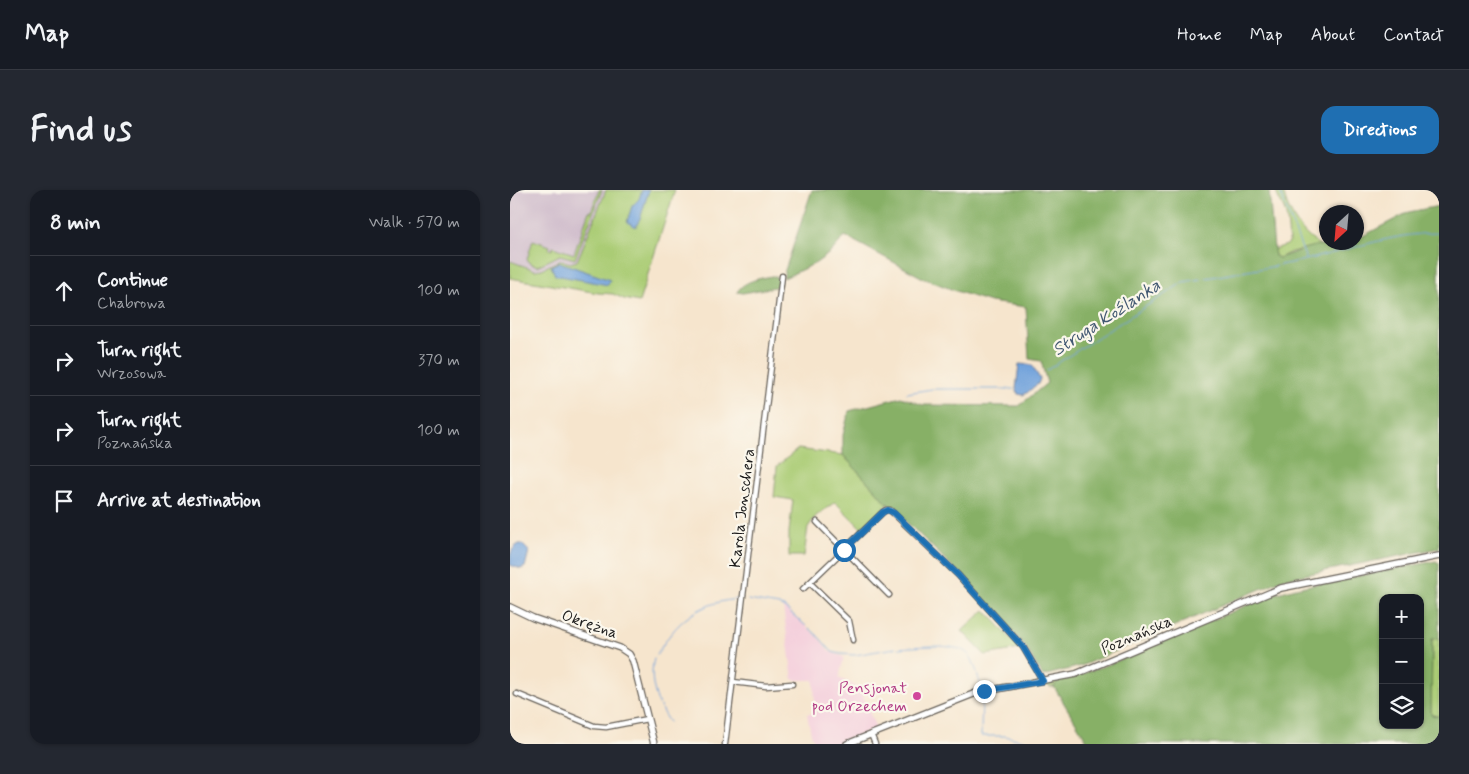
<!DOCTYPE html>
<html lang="en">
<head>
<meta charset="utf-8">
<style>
  :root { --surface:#171b24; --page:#242831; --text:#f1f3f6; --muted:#9ea1a6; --line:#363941; --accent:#1f6fb2 }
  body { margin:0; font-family:Mynerve,sans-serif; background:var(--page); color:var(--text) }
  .controls { position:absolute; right:15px; bottom:15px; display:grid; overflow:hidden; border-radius:10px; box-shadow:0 1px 4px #0004 }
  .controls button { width:45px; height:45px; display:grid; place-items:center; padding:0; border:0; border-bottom:1px solid var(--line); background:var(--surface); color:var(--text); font:25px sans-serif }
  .compass { position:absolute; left:809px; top:15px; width:45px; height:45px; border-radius:50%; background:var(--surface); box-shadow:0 1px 4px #0004; rotate:206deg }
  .stop { position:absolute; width:15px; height:15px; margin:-11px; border:4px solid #1f6fb2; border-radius:50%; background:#fff }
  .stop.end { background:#1f6fb2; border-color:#fff; box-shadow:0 1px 5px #0008 }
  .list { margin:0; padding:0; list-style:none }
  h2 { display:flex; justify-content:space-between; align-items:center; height:65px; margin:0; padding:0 20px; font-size:21px }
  h2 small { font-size:16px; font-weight:400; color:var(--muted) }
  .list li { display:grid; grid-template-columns:32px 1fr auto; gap:15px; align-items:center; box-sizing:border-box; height:70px; padding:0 20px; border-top:1px solid var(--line) }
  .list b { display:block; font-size:19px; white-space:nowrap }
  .list p { margin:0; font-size:16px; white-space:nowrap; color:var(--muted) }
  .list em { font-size:16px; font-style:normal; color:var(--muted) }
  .icon { flex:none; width:28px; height:28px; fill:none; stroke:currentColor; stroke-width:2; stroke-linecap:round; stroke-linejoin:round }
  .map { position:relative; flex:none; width:929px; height:554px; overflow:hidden; border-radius:15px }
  header { display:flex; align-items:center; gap:30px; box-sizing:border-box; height:70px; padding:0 25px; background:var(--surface); border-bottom:1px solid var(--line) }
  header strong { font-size:24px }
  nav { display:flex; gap:28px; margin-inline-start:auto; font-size:18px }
  .intro { display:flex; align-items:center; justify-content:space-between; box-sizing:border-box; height:120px; padding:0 30px }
  h1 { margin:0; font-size:35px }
  .button { padding:12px 22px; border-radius:15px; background:var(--accent); color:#fff; font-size:18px; font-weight:700 }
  main { display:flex; gap:30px; padding:0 30px }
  aside { flex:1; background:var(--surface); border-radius:15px; box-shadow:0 1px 4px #0004 }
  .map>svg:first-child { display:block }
  .built { fill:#f4cfdc }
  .industrial { fill:#d0bdcc }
  .green { fill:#aacc75; stroke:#637448 }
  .forest { fill:#87b066; stroke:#526641; fill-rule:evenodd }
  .water { fill:#71a2db; stroke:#465f7c }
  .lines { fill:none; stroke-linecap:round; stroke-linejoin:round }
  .stream { stroke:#71a2db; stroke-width:1 }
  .minor-casing { stroke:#68625a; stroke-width:7 }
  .tertiary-casing { stroke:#68625a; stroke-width:8 }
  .minor { stroke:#fff; stroke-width:4.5 }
  .tertiary { stroke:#fff; stroke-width:5.5 }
  .route { stroke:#1f6fb2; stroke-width:6 }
  .hotel-dot { fill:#d1479c; stroke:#fbf7ec; stroke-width:2 }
  .labels { text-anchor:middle; stroke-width:4.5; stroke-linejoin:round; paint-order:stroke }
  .street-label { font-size:16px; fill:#1c1c1c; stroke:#fbf7ec }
  .hotel-label { font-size:16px; fill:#b23c85; stroke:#fbf7ec; text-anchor:end }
  .water-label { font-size:18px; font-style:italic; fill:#425872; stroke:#fbf7ec }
</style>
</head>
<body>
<header>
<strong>Map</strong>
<nav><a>Home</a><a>Map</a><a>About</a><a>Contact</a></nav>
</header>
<div class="intro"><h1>Find us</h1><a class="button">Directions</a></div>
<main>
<aside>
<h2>8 min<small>Walk · 570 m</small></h2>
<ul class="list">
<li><svg class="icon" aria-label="ahead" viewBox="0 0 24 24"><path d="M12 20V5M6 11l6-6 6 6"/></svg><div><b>Continue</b><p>Chabrowa</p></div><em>100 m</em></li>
<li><svg class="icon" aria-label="right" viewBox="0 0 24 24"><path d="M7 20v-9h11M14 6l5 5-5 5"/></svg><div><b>Turn right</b><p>Wrzosowa</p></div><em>370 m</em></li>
<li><svg class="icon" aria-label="right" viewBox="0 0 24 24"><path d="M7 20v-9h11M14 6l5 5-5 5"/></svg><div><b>Turn right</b><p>Poznańska</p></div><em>100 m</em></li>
<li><svg class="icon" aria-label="arrive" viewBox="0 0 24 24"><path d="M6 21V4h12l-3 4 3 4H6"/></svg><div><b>Arrive at destination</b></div></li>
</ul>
</aside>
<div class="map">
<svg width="929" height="554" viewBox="0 0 929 554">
  <rect width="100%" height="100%" fill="#fbf7ec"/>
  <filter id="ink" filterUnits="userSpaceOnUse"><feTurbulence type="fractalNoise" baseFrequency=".02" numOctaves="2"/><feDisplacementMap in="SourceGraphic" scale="10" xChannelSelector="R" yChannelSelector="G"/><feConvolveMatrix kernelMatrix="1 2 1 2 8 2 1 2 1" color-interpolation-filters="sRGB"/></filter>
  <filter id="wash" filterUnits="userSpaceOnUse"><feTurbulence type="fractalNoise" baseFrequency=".0096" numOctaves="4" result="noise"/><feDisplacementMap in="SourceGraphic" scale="20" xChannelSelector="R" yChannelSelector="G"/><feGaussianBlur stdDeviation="1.12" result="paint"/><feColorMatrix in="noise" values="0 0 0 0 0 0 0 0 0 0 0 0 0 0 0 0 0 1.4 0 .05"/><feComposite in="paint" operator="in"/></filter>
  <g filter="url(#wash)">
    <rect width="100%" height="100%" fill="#f6e5cd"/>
    <path class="built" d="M273,417L307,446L320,462L334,467L329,488L340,493L350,499L365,536L369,537L327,554H305L301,544L297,524L305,522L304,490H283Z"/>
    <path class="industrial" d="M0,0H165L130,106L0,84Z"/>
    <path class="green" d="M89,0H92L65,69L50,65L28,76L19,73L17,69L23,50L40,56L39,59L42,60L43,57L64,64L79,21L81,22Z
      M96,0H165L129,112L114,109L103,104L88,103L0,88V71L25,80L32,79L50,70L60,73L67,71Z
      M766,0H772C775,6 776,13 779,19C786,34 796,47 810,55L781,62L769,68L765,66L764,59L777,55L779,52C778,41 778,29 774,19C771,12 767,8 766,0Z
      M288,259L333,265L378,314L352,339L325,312L306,326L298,337L294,366H279V342L283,310L264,307L267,276Z
      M475,420L510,459L475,465L452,441Z
      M922,448L929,449V526L921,525Z
      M548,491L544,497H540L537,495L500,501L501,499Z"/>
    <path class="forest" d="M302,0H759L764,59L765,66L769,68C782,64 797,56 811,55C816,55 822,57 827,56C834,56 839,53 846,52L847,49L899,22L929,16V358L774,389L571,476L533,486L515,456L450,384L378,314L333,265V245L339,221L391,207L413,215L509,216L537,193L531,171L519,169L516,117L480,112L446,101L413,88L335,46L321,62L306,73L274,88V83Z
      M262,86L269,88L270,95L265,97L233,103L227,102C233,91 251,88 262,86Z
      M926,371L929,373V449H922L921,525L929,526V554H579L544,497L548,491L566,486L605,472L761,405L786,398ZM873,408H910V535H873Z"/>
    <path class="water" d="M132,0H139L131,26L126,37L117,32L122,16L129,9Z
      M49,72L100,90L98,95L45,85L41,76Z
      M509,174L522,175L530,189L528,194C522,197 519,203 513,205L508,204L506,199Z
      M9,354H12L19,361L15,377L11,379L0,375C0,365 0,359 9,354Z"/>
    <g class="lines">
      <path class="stream" d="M769,0L796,69
        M769,75C823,67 874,43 929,43
        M670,94L673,92L766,76
        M537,180L669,95
        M397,203L422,199H503
        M238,410L269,415L274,417L296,436
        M299,438L307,445L322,462L330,464L345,465L385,458
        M389,458C405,457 447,452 458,464C464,469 468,488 471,496
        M147,465C165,431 191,411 230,409
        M144,469C138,489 147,516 159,532
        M472,506L471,546H495L528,554"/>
    </g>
  </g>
  <g filter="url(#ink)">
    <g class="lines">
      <g class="minor-casing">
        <path id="minor" d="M307,332L379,405
          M300,393L339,431L343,450
          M293,399L373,322L376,320H380L448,385L513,457L533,491
          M223,492L256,496L282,494
          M7,504L84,536L96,537L137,529
          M361,544L365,554
          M215,554L272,86"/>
      </g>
      <g class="tertiary-casing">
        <path id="tertiary" d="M0,417L23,428L110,458L119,464L123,471L144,554
          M337,554L466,503L566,484L771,398L929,366"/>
      </g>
      <use href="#minor" class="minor"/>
      <use href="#tertiary" class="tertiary"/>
    </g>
  </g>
  <g class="lines" filter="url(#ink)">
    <path class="route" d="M334,360L373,322L378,320L384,323L448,385L513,457L533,491L474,501"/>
  </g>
  <circle class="hotel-dot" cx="407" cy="506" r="5"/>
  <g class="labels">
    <g class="street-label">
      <text transform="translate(231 318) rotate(-83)" y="6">Karola Jonschera</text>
      <text transform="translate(80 433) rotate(19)" y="6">Okrężna</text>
      <text transform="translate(626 444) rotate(-23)" y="6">Poznańska</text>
    </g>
    <g class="hotel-label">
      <text x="397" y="503">Pensjonat<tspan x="397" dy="18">pod Orzechem</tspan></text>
    </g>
    <g class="water-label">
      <text transform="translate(596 127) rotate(-33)" y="6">Struga Koźlanka</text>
    </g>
  </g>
</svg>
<div class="controls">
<button>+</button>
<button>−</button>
<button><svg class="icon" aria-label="layers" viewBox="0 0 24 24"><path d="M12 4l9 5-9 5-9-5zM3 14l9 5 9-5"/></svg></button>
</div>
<svg class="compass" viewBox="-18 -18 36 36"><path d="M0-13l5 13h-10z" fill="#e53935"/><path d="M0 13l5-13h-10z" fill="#9ea1a6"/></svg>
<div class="stop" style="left:334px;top:360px"></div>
<div class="stop end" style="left:474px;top:501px"></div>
</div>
</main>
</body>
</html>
